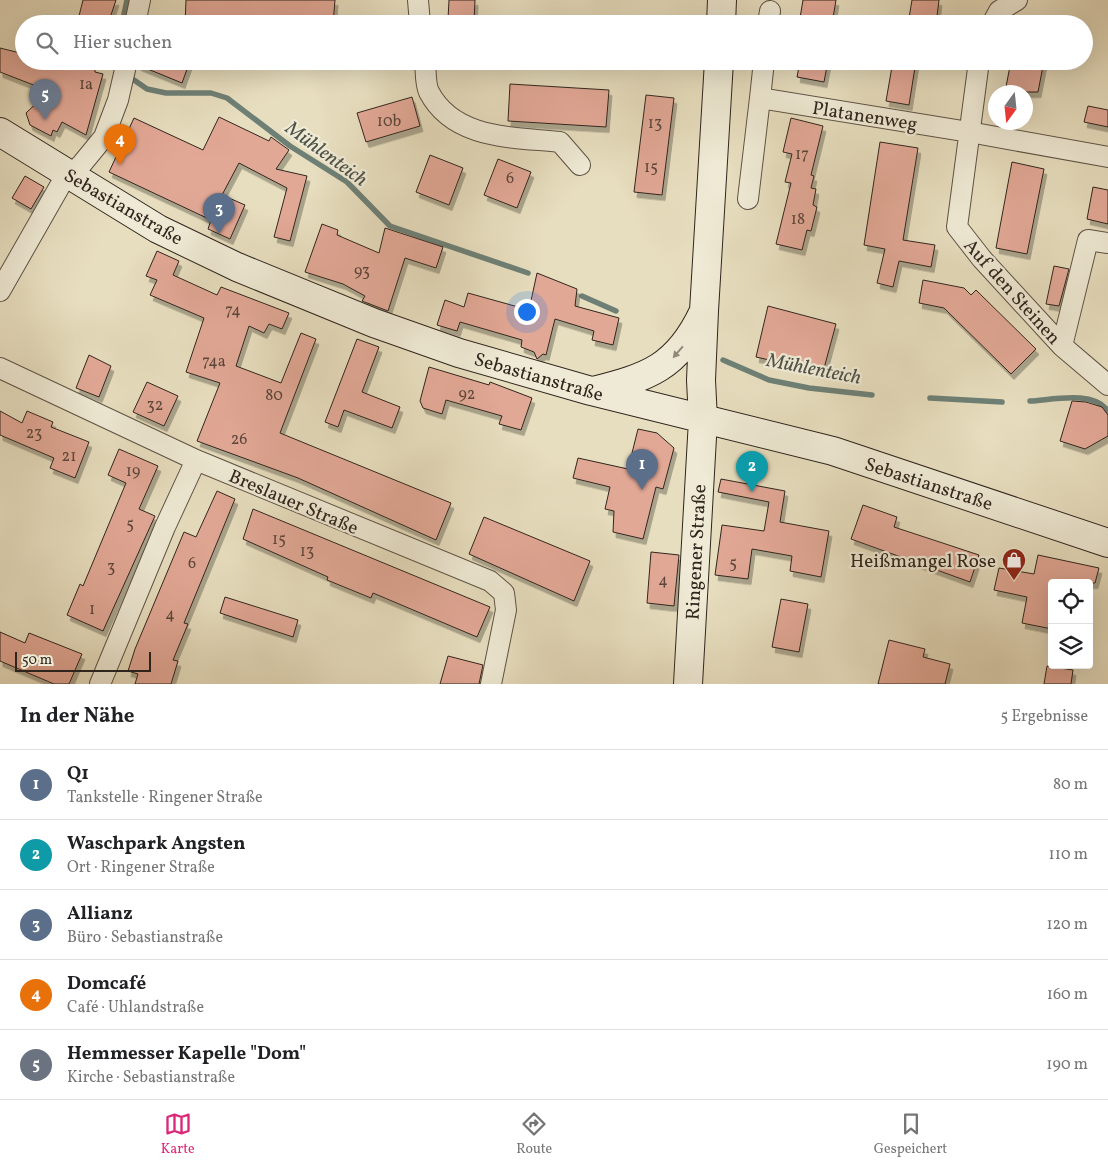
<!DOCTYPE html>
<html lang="de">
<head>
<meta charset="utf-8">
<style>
  :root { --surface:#fff; --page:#f6f6f6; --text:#202124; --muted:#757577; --line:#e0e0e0; --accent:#db2777 }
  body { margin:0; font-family:Vollkorn,serif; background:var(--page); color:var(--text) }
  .controls { position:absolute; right:15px; bottom:15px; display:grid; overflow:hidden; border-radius:5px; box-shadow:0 5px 20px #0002 }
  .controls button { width:45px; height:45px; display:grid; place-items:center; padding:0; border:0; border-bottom:1px solid var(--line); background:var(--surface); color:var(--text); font:25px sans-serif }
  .compass { position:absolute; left:988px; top:85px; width:45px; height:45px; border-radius:50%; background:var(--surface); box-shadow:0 5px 20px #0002; rotate:195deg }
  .scale { position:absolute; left:15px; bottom:12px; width:136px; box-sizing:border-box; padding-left:5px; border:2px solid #30251d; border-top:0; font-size:14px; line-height:18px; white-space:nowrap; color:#30251d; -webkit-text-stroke:4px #efead5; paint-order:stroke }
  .you { position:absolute; left:526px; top:311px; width:18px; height:18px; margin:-12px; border:4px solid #fff; border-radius:50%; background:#1a73e8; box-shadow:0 0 0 8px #1a73e833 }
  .badge { display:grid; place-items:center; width:32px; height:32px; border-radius:50%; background:var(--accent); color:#fff; font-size:16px; font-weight:700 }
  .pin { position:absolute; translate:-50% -41px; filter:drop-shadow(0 1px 2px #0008) }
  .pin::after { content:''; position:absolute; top:26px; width:18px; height:15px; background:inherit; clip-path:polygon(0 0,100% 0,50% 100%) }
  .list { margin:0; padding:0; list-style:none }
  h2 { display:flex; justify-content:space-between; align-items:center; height:65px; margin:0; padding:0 20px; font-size:21px }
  h2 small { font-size:16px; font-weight:400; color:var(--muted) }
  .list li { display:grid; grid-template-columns:32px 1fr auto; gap:15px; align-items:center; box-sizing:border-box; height:70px; padding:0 20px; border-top:1px solid var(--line) }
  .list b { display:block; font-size:19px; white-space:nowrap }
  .list p { margin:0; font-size:16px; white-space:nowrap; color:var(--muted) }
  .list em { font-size:16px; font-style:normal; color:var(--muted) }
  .icon { flex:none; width:28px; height:28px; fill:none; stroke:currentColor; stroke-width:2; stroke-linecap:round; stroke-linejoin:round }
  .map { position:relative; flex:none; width:1108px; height:684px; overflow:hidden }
  .search { position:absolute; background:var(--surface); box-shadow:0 5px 20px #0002; left:15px; right:15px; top:15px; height:55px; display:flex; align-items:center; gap:12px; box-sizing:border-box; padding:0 18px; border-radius:28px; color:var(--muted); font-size:19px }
  .sheet { height:415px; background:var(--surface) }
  nav { display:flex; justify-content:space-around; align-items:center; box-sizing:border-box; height:70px; border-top:1px solid var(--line); background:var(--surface); font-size:14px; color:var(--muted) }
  nav a { display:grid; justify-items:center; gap:2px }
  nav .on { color:var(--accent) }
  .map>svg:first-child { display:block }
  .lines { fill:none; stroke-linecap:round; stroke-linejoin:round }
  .stream { stroke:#6e8076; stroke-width:5.5 }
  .building { fill:#e2a896; stroke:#30251d; filter:url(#shadow) }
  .street-casing { stroke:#5e5346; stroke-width:22 }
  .secondary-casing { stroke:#30251d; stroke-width:30 }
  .street { stroke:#efead5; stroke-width:20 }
  .secondary { stroke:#efead5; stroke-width:28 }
  .oneway { fill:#908879 }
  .labels { text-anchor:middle; stroke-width:4.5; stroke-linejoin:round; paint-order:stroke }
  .number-label { font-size:16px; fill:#5c463b }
  .street-label { font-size:19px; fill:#30251d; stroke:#efead5 }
  .poi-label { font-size:19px; fill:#30251d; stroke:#efead5; text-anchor:end }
  .water-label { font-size:20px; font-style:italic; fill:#4f5249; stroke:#efead5 }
</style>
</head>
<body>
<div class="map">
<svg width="1108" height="684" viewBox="0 0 1108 684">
  <defs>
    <filter id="shadow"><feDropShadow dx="3" dy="5.5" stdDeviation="0" flood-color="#0004"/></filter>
  </defs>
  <rect width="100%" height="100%" fill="#e7debf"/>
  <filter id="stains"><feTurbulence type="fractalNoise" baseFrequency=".004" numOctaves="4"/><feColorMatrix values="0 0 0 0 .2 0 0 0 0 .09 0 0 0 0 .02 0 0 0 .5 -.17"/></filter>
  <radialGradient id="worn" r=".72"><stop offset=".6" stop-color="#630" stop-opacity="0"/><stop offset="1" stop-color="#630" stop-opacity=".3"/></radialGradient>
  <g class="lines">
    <path class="stream" d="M122,24L127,0
      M134,80L147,89L166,93H211L227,98L290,146L347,182L390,226L528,273
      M582,296L616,311
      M723,360L769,380L809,388L872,395
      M930,398L1002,402
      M1030,401C1052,400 1093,390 1108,411"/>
  </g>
  <path class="building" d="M83,0H116L108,24H77Z
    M186,0H335L333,24L252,21V24L214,22V24H185Z
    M449,0H475L474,21L448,19Z
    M803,0H836L832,24H799Z
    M912,0H939L936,24H908Z
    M0,48L24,54V61H68L95,69V72L103,74L86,135L62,122L57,132L53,130L51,136L30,125L26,113L49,91L0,72Z
    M139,61H190L182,83L138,65Z
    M800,61H828L824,82L797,77Z
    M893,61H916L909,105L886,101Z
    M1011,61H1044L1038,92H1005Z
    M510,84L609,90L606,127L508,121Z
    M646,95L674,98L662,195L634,192Z
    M412,97L420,126L366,142L357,113Z
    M1088,106L1108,110V127L1084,122Z
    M219,117L269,141L271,137L289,150L276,169L307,176L290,241L274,237L287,188L239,163L222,195L245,205L230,239L208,229L211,220L109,172L134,118L203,150Z
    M791,118L823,126L811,175L814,176L811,188L816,189L813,205L817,207L811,231L807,230L802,250L776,244L791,183L785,182L792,154L783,152Z
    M880,142L918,148L903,240L935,245L931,267L899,261L893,287L877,283L885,249L864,245Z
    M430,155L463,168L449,205L416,192Z
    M498,159L531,172L517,208L484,195Z
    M1012,162L1044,169L1027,254L996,248Z
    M25,176L44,187L31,209L12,198Z
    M1093,187L1108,190V224L1087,219Z
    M322,224L338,230L337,235L379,253L385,228L443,247L436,268L405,258L388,311L362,301L365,296L343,284L305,272Z
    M157,251L179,261L173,275L217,295L221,287L289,313L282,329L269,324L264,333L249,326L236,366L281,383L301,333L316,339L280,433L451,503L436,540L298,478L197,441L220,383L186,372L204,318L150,295L157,280L146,276Z
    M1054,266L1069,269L1059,306L1046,304Z
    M537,273L577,289L575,306L619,318L613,345L592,340L594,331L555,319L546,355L543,354L537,359L534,352L521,347L522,340L460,322L457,331L437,325L445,300L464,307L468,293L529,310Z
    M923,280L964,288L971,295L976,290L1036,349L1011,374L944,308L919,303Z
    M768,306L836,324L823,372L756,357Z
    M357,339L379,347L362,392L400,407L392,428L344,410L338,427L325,422Z
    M89,355L111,366L99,397L76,388Z
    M429,367L489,385L490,382L532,398L521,430L499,424L502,416L446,400L442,414L423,408L420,401Z
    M147,382L178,396L164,426L133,412Z
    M1072,401L1086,402L1102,407L1108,415V436L1085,449L1060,441Z
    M0,411L22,423L27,411L53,422L51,427L89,442L75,478L50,468L54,458L0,435Z
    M638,429L657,433L674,448L663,489L656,487L643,539L613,532L614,511L605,509L610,487L573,478L578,458L628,469Z
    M119,449L158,466L139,509L155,516L103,631L67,615L80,584L83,586L126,483L108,475Z
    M721,479L785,491L780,522L829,531L821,577L790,571L792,556L752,549L748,579L715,575L722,525L764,531L769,502L718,492Z
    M217,491L235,499L184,623L188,624L173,660L178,661L171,684H135L138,674L128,671L135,649L184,532L196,537Z
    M863,505L897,517L894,527L979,555L970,582L851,539Z
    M253,509L490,607L477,637L373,593L371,598L327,580L328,577L243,539Z
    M484,517L590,561L574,601L469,554Z
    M651,552L679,555L674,606L647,603Z
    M1038,555L1099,568L1095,583H1052V629L1022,623L1027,597L994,590L999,568L1034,574Z
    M225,597L298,620L293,637L220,613Z
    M781,599L808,604L799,652L772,647Z
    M0,632L25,643L29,633L82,654L69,684H54L0,661Z
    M889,640L925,649L923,657L950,664L945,684H878Z
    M448,656L483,665L479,684H440Z
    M1047,666L1073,670L1071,684H1044Z"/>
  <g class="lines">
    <g class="street-casing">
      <path id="street" d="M418,0L420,24
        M135,24L140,0
        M768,24L770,11
        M992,24L999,11L1017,0
        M425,61C426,70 425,84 429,92C454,140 514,137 560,142L580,165
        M764,61L760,98L969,132L1108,157
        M979,61L957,227L982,259L1062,346L1108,385
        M748,199L760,98
        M0,291L61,184L81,165L104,137L118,100L127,61
        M1062,346L1088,240L1108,243
        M0,368L196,460L490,581L504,593L506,610L491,684
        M100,684L165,527L196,460"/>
    </g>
    <g class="secondary-casing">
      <path id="secondary" d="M721,24L722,0
        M0,132L158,229L237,267L374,323L459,353L591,391L833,451L1108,543
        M593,391C648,377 677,368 703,313
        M688,684L703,420L701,380L704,311L719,61"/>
    </g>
    <use href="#street" class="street"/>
    <use href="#secondary" class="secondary"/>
  </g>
  <defs><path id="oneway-solid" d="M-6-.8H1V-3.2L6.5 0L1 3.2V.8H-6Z" transform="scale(1.25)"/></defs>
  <use class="oneway" href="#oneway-solid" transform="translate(678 352) rotate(131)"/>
  <defs>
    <g id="shop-pin" transform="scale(1.25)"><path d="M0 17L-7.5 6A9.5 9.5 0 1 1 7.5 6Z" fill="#8f2418" stroke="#efead5"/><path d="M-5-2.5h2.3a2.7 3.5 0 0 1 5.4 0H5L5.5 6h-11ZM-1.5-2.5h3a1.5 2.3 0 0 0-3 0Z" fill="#fff"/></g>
  </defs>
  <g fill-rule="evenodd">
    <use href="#shop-pin" x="1014" y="560"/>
  </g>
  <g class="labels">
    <g class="number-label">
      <text x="86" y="89">1a</text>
      <text x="389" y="126">10b</text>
      <text x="655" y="128">13</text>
      <text x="802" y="159">17</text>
      <text x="651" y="172">15</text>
      <text x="510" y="183">6</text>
      <text x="798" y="224">18</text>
      <text x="362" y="276">93</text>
      <text x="233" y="315">74</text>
      <text x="214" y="366">74a</text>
      <text x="467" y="399">92</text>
      <text x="274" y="400">80</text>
      <text x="155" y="410">32</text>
      <text x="34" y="438">23</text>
      <text x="239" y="444">26</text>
      <text x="69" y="461">21</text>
      <text x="133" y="476">19</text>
      <text x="130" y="529">5</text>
      <text x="279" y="544">15</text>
      <text x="307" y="556">13</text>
      <text x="192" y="568">6</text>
      <text x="733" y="568">5</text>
      <text x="111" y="572">3</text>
      <text x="663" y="585">4</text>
      <text x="92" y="614">1</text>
      <text x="170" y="619">4</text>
    </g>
    <g class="street-label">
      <text transform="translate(865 115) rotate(9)" y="7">Platanenweg</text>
      <text transform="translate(124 206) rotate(30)" y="7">Sebastianstraße</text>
      <text transform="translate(1013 291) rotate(48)" y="7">Auf den Steinen</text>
      <text transform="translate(539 376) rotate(16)" y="7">Sebastianstraße</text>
      <text transform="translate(929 483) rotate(18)" y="7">Sebastianstraße</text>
      <text transform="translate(294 501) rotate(23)" y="7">Breslauer Straße</text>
      <text transform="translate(695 552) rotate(-87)" y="7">Ringener Straße</text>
    </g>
    <g class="poi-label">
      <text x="996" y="567">Heißmangel Rose</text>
    </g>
    <g class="water-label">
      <text transform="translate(327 153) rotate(36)" y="7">Mühlenteich</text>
      <text transform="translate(814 368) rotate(11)" y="7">Mühlenteich</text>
    </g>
  </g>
  <rect width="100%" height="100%" filter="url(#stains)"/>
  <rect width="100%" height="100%" fill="url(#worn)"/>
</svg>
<div class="controls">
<button><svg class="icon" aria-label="locate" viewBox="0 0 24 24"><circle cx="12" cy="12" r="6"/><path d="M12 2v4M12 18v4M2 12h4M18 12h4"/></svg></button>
<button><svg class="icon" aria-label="layers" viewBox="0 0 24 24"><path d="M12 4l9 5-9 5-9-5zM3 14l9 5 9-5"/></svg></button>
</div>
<svg class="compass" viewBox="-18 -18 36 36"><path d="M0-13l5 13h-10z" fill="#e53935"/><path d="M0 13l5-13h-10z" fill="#757577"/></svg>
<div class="scale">50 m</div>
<div class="you"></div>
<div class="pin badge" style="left:642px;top:490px;background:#5c6f8a">1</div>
<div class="pin badge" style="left:752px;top:492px;background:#0f9aa8">2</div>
<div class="pin badge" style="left:219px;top:234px;background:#5c6f8a">3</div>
<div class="pin badge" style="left:120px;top:165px;background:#e8710a">4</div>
<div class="pin badge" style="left:45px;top:120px;background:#6b7280">5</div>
<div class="search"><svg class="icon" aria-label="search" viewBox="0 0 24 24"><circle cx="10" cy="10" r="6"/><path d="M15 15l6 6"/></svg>Hier suchen</div>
</div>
<section class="sheet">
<h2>In der Nähe<small>5 Ergebnisse</small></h2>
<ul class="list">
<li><span class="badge" style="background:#5c6f8a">1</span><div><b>Q1</b><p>Tankstelle · Ringener Straße</p></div><em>80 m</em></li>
<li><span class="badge" style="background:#0f9aa8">2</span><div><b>Waschpark Angsten</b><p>Ort · Ringener Straße</p></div><em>110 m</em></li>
<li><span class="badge" style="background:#5c6f8a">3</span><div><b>Allianz</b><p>Büro · Sebastianstraße</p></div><em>120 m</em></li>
<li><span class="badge" style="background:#e8710a">4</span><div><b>Domcafé</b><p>Café · Uhlandstraße</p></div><em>160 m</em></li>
<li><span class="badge" style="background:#6b7280">5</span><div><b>Hemmesser Kapelle &quot;Dom&quot;</b><p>Kirche · Sebastianstraße</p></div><em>190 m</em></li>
</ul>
</section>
<nav>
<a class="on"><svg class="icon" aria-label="map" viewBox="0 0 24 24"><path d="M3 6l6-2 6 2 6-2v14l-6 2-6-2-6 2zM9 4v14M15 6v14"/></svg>Karte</a>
<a><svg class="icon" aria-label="directions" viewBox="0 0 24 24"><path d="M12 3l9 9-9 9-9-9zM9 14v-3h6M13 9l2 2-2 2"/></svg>Route</a>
<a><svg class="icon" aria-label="saved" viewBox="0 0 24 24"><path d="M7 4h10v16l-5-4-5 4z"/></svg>Gespeichert</a>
</nav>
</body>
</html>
